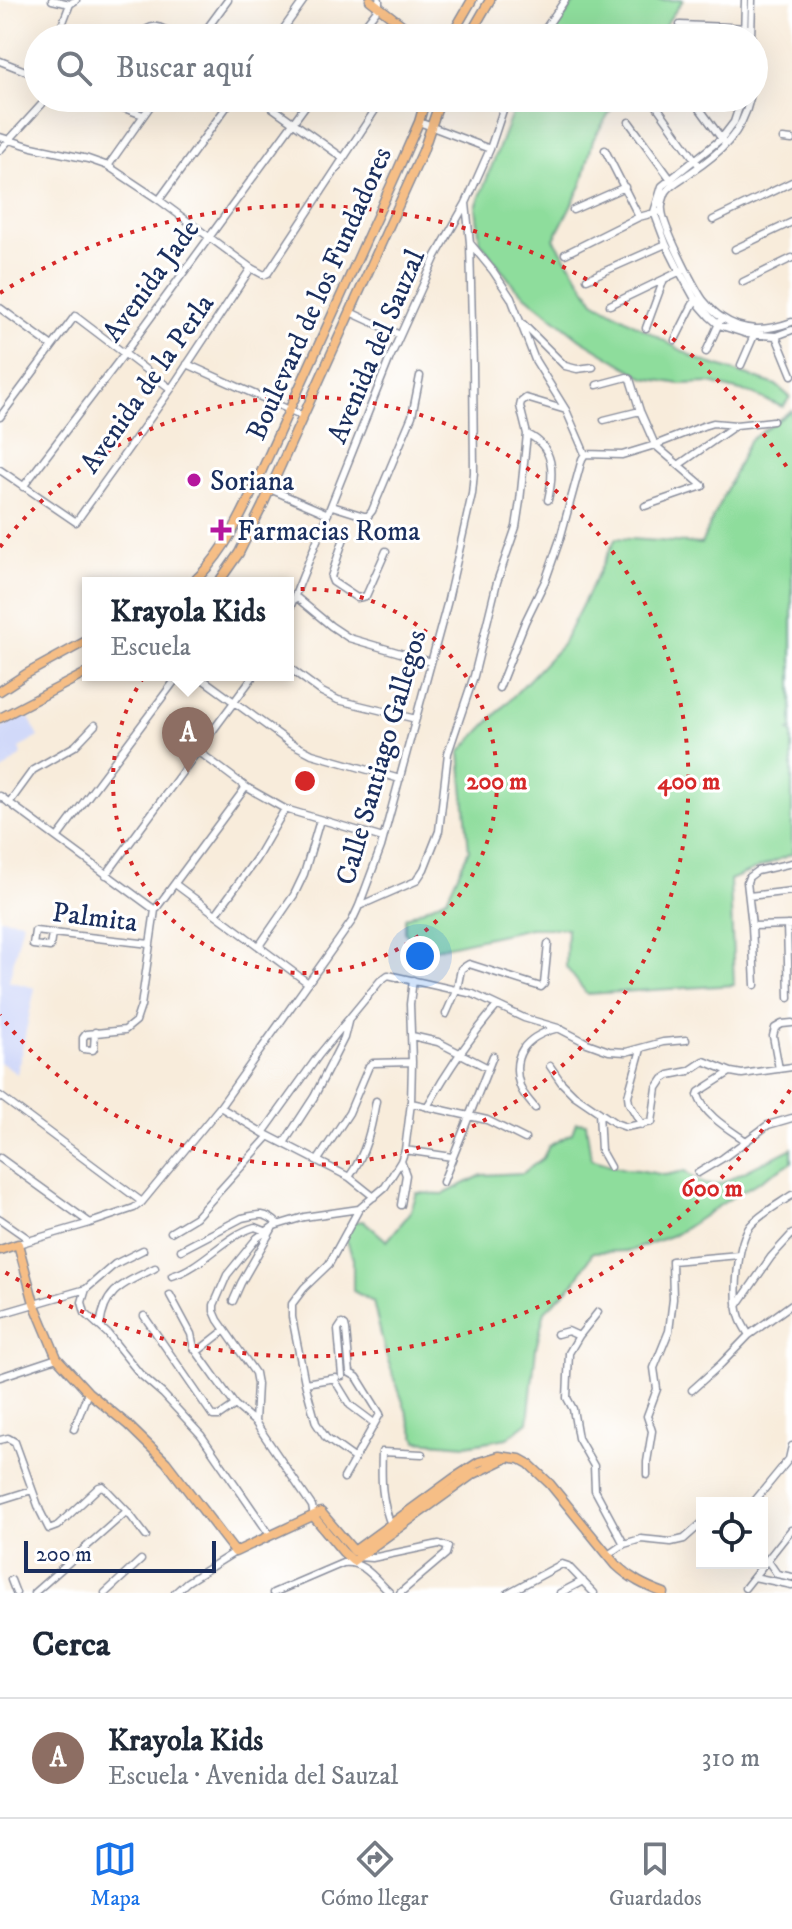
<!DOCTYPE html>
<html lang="es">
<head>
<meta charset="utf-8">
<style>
  :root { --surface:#fff; --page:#f6f6f7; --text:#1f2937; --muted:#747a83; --line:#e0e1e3; --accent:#1a73e8 }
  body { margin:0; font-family:"IM FELL DW Pica",serif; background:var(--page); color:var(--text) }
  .controls { position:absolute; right:24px; bottom:24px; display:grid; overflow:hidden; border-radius:0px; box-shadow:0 8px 32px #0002 }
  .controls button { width:72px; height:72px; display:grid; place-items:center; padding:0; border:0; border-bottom:2px solid var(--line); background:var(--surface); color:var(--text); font:40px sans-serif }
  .scale { position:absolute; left:24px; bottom:20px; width:192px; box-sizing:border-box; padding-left:8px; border:4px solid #1b2f5e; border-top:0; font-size:22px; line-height:28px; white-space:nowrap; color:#1b2f5e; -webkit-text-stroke:6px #fff; paint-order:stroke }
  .you { position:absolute; left:420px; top:956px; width:28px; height:28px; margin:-20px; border:6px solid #fff; border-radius:50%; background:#1a73e8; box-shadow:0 0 0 12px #1a73e833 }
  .badge { display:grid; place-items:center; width:52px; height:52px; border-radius:50%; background:var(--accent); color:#fff; font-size:26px; font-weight:700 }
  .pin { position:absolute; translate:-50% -66px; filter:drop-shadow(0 2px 4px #0008) }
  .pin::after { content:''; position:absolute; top:42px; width:28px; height:24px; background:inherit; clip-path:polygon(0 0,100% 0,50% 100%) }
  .popup { position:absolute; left:82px; top:577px; width:212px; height:104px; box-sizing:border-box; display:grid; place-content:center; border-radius:0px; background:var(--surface); filter:drop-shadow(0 2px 6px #0005); font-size:26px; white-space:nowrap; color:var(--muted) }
  .popup b { font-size:30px; color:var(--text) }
  .popup::after { content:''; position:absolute; left:50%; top:100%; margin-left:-16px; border:16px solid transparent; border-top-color:var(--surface) }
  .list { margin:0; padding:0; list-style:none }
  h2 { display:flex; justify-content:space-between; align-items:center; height:104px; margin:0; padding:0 32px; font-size:34px }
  h2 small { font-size:26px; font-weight:400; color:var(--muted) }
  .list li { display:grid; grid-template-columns:52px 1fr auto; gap:24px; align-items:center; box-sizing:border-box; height:120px; padding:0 32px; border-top:2px solid var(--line) }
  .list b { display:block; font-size:30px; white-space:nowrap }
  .list p { margin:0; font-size:26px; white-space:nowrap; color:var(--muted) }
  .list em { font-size:26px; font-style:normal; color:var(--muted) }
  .icon { flex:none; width:44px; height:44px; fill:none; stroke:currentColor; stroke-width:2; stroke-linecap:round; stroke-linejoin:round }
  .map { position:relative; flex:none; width:792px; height:1593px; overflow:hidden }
  .search { position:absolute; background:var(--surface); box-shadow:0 8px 32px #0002; left:24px; right:24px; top:24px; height:88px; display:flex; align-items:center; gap:20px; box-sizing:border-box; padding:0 28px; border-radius:44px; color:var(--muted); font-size:30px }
  .sheet { height:224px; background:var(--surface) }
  nav { display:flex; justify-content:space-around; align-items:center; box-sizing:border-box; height:112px; border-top:2px solid var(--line); background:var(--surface); font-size:22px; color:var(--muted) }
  nav a { display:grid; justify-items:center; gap:4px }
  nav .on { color:var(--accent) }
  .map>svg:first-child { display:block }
  .built { fill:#d1d9f9 }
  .green { fill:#8edd9c; stroke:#54867d; stroke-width:2 }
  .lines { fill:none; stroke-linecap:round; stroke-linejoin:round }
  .minor-casing { stroke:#8a8e9c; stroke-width:9 }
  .major-casing { stroke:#8a8e9c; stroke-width:11 }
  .minor { stroke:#fff; stroke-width:6 }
  .major { stroke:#f6be86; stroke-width:8 }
  .ring { fill:none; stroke:#d62828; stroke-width:4; stroke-dasharray:4 8 }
  .poi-dot { fill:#b5179e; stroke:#fff; stroke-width:3 }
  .labels { text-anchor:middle; stroke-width:6; stroke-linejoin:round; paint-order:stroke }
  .street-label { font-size:28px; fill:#1b2f5e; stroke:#fff }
  .poi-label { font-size:28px; fill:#1b2f5e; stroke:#fff; text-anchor:start }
  .centre { fill:#d62828; stroke:#fff; stroke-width:4 }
  .ring-label { font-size:24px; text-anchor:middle; font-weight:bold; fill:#d62828; stroke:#fff; stroke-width:6; stroke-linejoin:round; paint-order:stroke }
</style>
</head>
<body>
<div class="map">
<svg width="792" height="1593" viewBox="0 0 792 1593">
  <rect width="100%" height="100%" fill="#fff"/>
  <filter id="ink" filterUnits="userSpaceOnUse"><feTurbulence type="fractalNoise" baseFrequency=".0125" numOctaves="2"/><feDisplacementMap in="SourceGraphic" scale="16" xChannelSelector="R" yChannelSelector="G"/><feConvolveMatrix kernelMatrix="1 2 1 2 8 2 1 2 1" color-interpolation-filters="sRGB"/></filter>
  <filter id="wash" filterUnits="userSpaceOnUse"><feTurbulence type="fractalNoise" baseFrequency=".006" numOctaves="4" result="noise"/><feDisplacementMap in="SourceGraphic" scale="32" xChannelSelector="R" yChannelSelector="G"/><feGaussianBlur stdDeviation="1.8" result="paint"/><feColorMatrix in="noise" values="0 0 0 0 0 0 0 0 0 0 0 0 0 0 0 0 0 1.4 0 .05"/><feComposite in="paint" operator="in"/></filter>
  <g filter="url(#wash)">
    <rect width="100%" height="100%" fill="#f8ecdb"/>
    <path class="built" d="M27,714L39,737L19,748L22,754L0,773V728Z
      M0,918L23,921L9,981L35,988L17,1074L0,1062Z"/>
    <path class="green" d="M576,0H683L656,38H550Z
      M518,98H618L593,140L582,184L554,239L594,301L697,359L776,385L790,397L783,407L752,394L710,383L680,384L645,378L580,339L515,287L480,241L476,207Z
      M792,410V730L789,731L792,733V854L730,880L734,985L587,994L566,967L567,928H530L435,949L418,944L405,933V918L447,898L469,850L460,752L562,645L616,538L701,544L749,441Z
      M576,1122L586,1123L591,1159L625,1169L638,1170L665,1175L685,1171C699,1182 704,1188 722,1183L792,1148V1162L731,1198L676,1234L630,1251L593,1252L576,1281L545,1311L536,1348L528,1422L507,1438L466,1445L417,1441L386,1355L373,1302L353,1291V1259L345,1235L352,1222L364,1221L387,1241L410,1213L417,1193L444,1194L482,1175L523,1173L543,1158L549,1146L572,1133Z"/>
  </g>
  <g filter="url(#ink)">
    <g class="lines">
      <g class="minor-casing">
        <path id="minor" d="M52,0L70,4L76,0
          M680,25L751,28
          M57,38L70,4
          M136,38C153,20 160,26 178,38
          M200,38L228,0
          M277,38L304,0
          M355,38L379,7V0
          M539,38L565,0
          M744,38L745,0
          M751,38L752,0
          M0,61L38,76
          M96,98L143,115
          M259,98L343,158
          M692,98L724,142
          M742,98L734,122L721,139L662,186L654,212L666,244L680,272L696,301L710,317L719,325L747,334L776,336L792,330
          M750,98C742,134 720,153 690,173C682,179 671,184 666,192C664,197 661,205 662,210C663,227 693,285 703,300C708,306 714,313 721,317C744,333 767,331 792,322
          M653,101L698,164
          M419,122L490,149
          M629,122L672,181
          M0,137L32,147L88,159L108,166L159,200L251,268L264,275L268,273L383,98
          M783,139L792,140
          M0,150L42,104L46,98
          M605,150L639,217
          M108,166L156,98
          M159,200L233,98
          M573,210L625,187
          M713,220L792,182
          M470,243L493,271L511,298L535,360L566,410L585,454L582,459L560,539L546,579L525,622L499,688
          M735,249L792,222
          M565,254L639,217L658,212
          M587,279L666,244
          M743,282L792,258
          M610,305L683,270
          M0,308L52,346
          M350,312L400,335
          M523,324L565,366L577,369L593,367
          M646,328L664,279
          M776,336L792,375
          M675,340L693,304L699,299
          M706,352L720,321
          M187,364L303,416
          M741,365L755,333
          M597,385L627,377L630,379L640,411L655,445L703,486L645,506
          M0,417L75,316L171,389
          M604,420L640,411
          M527,434C555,447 554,473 548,500
          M585,454L622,455L655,445L703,426L713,423L736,425L773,421
          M680,464L736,425
          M0,470L76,522L171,389L251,268
          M256,483L328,514
          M23,487L124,354L311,98
          M332,506L364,516H368L372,511L412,416L420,376
          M322,527L342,533L345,535L331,577L333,582L357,598L366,596L386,551
          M296,597L331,626L349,638L431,662
          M288,613L389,360L436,256L466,203L490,149L507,98
          M288,667L322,692L338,700L416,719
          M197,675L289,742L312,754L400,779
          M198,751L246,787L285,809L383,838
          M0,796L155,910
          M9,803L33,770L75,746L95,725
          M57,838L179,675
          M106,875L254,675
          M175,884L308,983
          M749,896L792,891
          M359,906L416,881L424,869L439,831L448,753L474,676L497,582L516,527L520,501L527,434L520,406L521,402L526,398L566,410
          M216,914L256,859L285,809
          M787,925L789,998
          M752,926L792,925
          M52,933L50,947L33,945L35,931L150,944
          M259,946L294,895L304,874L320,820
          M755,985L752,926L747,882L749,877L757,871L792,863
          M446,1014L457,989L461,969L469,964L541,987L544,984L548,944
          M95,1032L94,1048L93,1050L83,1049V1038L86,1034L125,1030L136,1021L141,1006L155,910L246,787
          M412,1036L438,1042L488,1068
          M641,1049L628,1096L629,1103L642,1125
          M550,1066L561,1082L574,1095L615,1123L626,1127L652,1122L657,1088L663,1079L669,1075L689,1071L704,1061L731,1072L742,1074L792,1067
          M779,1069L773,1036L775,1028L782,1024L792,1023
          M730,1072L699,1092L698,1095C705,1116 729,1129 746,1141
          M0,1096L142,1202
          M411,1103L487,1120L525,1139
          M220,1107L263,1133L349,1177L374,1197
          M427,1107C447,1071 470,1037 497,1006
          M535,1108C530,1101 522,1094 520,1086C510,1055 526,1037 555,1029
          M599,1112L601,1151L610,1167
          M263,1133L319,1055L380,981L388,975L473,994L524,1018L558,1028L587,1043L609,1051L626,1052L663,1042L686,1040
          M284,1143L314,1097L344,1038L348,1022
          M405,1150L452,1157
          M0,1158L90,1223
          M318,1160L349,1113L369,1066L373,1063L412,1062
          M401,1161L406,1175L401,1205
          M698,1173L723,1158L768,1125L792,1118
          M349,1177C366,1154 371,1129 376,1101
          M443,1182L493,1056
          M0,1219L30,1240
          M171,1232L196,1217L269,1136
          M18,1244L90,1223L134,1208L142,1202L220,1107L338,941L352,921L359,906L381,847L447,604L472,494L474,472L473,366L470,243L466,203
          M181,1250L242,1218C259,1214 265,1212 278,1224
          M172,1276C203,1267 224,1236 255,1227L265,1231
          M86,1289L82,1302L85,1313L108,1334L140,1374L163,1394L201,1435L270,1535
          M170,1295L191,1334L194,1348L197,1352L235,1405L255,1422L312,1506L314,1517
          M233,1301L241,1283L272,1229
          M737,1306L771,1257L792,1234
          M598,1312L579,1336L569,1353L567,1398L573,1409L578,1438L594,1466L595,1490L624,1544
          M0,1314L86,1289L115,1264L143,1250
          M144,1316L213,1416H219L235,1405
          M342,1324L345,1326L346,1330L350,1373L357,1377L380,1414L344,1478
          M342,1324L338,1330L342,1376
          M100,1326C105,1288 124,1284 155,1268
          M557,1334L568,1331L579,1336
          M749,1335C746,1330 742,1324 740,1318C733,1298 737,1241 751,1225C762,1213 779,1204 792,1195
          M197,1352L225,1330
          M0,1377L57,1358
          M334,1379L350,1405L374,1423
          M305,1383L336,1378
          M692,1390L721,1364L749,1335L792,1304
          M255,1422L257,1384L255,1373L218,1320L214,1311V1305L227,1275L257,1238L274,1226L304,1217L359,1209
          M74,1429L88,1392
          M0,1440L8,1438L15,1442L40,1511L49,1529L57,1526L99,1487L103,1486L127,1511L146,1536
          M354,1458L326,1438L316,1423L305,1383L292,1317V1304L304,1288L329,1264L359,1209L385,1187L401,1161L405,1150L411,1103L412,1062L410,1004L413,980
          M647,1475V1462L652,1431L647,1416L657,1389L654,1368L669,1331L673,1299L672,1261L739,1255
          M0,1500L32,1490
          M753,1503L789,1459L792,1446
          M392,1527C381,1502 381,1479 382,1452L422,1454
          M608,1555L624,1544L641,1539L671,1542L684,1539L702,1523
          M358,1557L372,1558L439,1544L448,1547L446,1554L400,1593
          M768,1561L777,1574L792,1577
          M754,1577L792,1585
          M11,1580L16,1593
          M745,1588L791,1530
          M34,1593L127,1511
          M105,1593L141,1560
          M175,1593L187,1582L235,1552
          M273,1593L343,1563C363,1560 376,1580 390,1593
          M508,1593L562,1564L568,1566L594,1593
          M560,1593L583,1581"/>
      </g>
      <g class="major-casing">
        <path id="major" d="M370,0L419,38
          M450,38L472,0
          M468,38L490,0
          M192,583C218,560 233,532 248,501L397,172L419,122L426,98
          M218,583L239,553L262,507L423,151L441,98
          M0,691L26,674L88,640
          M0,718L88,672
          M0,1250L18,1244L34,1303L57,1358L88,1392L128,1425L166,1462L235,1552L321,1512L354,1551L454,1478L479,1462L499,1456L520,1459L529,1464L550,1484L616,1565C631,1579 645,1586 664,1593
          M314,1517L343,1552L353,1561L472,1475L505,1459"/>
      </g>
      <use href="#minor" class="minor"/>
      <use href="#major" class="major"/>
    </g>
  </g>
  <g class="ring">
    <circle cx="305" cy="781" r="192"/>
    <path d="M0 547A384 384 0 1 1 0 1015"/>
    <path d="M790 1090A575 575 0 0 1 0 1269M0 293A575 575 0 0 1 790 472"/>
  </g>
  <g class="poi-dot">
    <circle cx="194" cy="480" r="8"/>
    <path d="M217 518h8v8h8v8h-8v8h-8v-8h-8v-8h8z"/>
  </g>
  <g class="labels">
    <g class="street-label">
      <text transform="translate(150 280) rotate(-54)" y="10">Avenida Jade</text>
      <text transform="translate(318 293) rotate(-66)" y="10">Boulevard de los Fundadores</text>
      <text transform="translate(375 346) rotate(-67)" y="10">Avenida del Sauzal</text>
      <text transform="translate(146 383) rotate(-55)" y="10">Avenida de la Perla</text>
      <text transform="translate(380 757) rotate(-74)" y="10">Calle Santiago Gallegos</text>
      <text transform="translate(95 916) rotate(7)" y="10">Palmita</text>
    </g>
    <g class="poi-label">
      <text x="210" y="490">Soriana</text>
      <text x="237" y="540">Farmacias Roma</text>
    </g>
  </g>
  <circle cx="305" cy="781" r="12" class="centre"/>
  <g class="ring-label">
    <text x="497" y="789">200 m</text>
    <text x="689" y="789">400 m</text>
    <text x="712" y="1196">600 m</text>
  </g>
</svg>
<div class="controls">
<button><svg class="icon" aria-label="locate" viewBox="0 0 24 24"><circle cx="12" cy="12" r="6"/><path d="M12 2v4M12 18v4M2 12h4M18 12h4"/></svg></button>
</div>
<div class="scale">200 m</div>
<div class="you"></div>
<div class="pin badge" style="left:188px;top:773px;background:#8d6e63">A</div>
<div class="popup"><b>Krayola Kids</b>Escuela</div>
<div class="search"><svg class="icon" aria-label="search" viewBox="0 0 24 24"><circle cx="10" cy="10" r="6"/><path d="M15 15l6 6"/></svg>Buscar aquí</div>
</div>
<section class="sheet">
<h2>Cerca<small></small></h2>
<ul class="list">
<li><span class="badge" style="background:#8d6e63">A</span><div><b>Krayola Kids</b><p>Escuela · Avenida del Sauzal</p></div><em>310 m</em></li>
</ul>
</section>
<nav>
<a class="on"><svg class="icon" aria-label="map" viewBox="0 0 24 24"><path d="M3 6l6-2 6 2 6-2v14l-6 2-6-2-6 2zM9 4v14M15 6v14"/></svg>Mapa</a>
<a><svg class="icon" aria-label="directions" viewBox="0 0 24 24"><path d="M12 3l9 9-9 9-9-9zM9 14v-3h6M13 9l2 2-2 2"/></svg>Cómo llegar</a>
<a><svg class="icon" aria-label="saved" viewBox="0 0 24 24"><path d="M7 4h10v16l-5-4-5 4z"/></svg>Guardados</a>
</nav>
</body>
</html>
